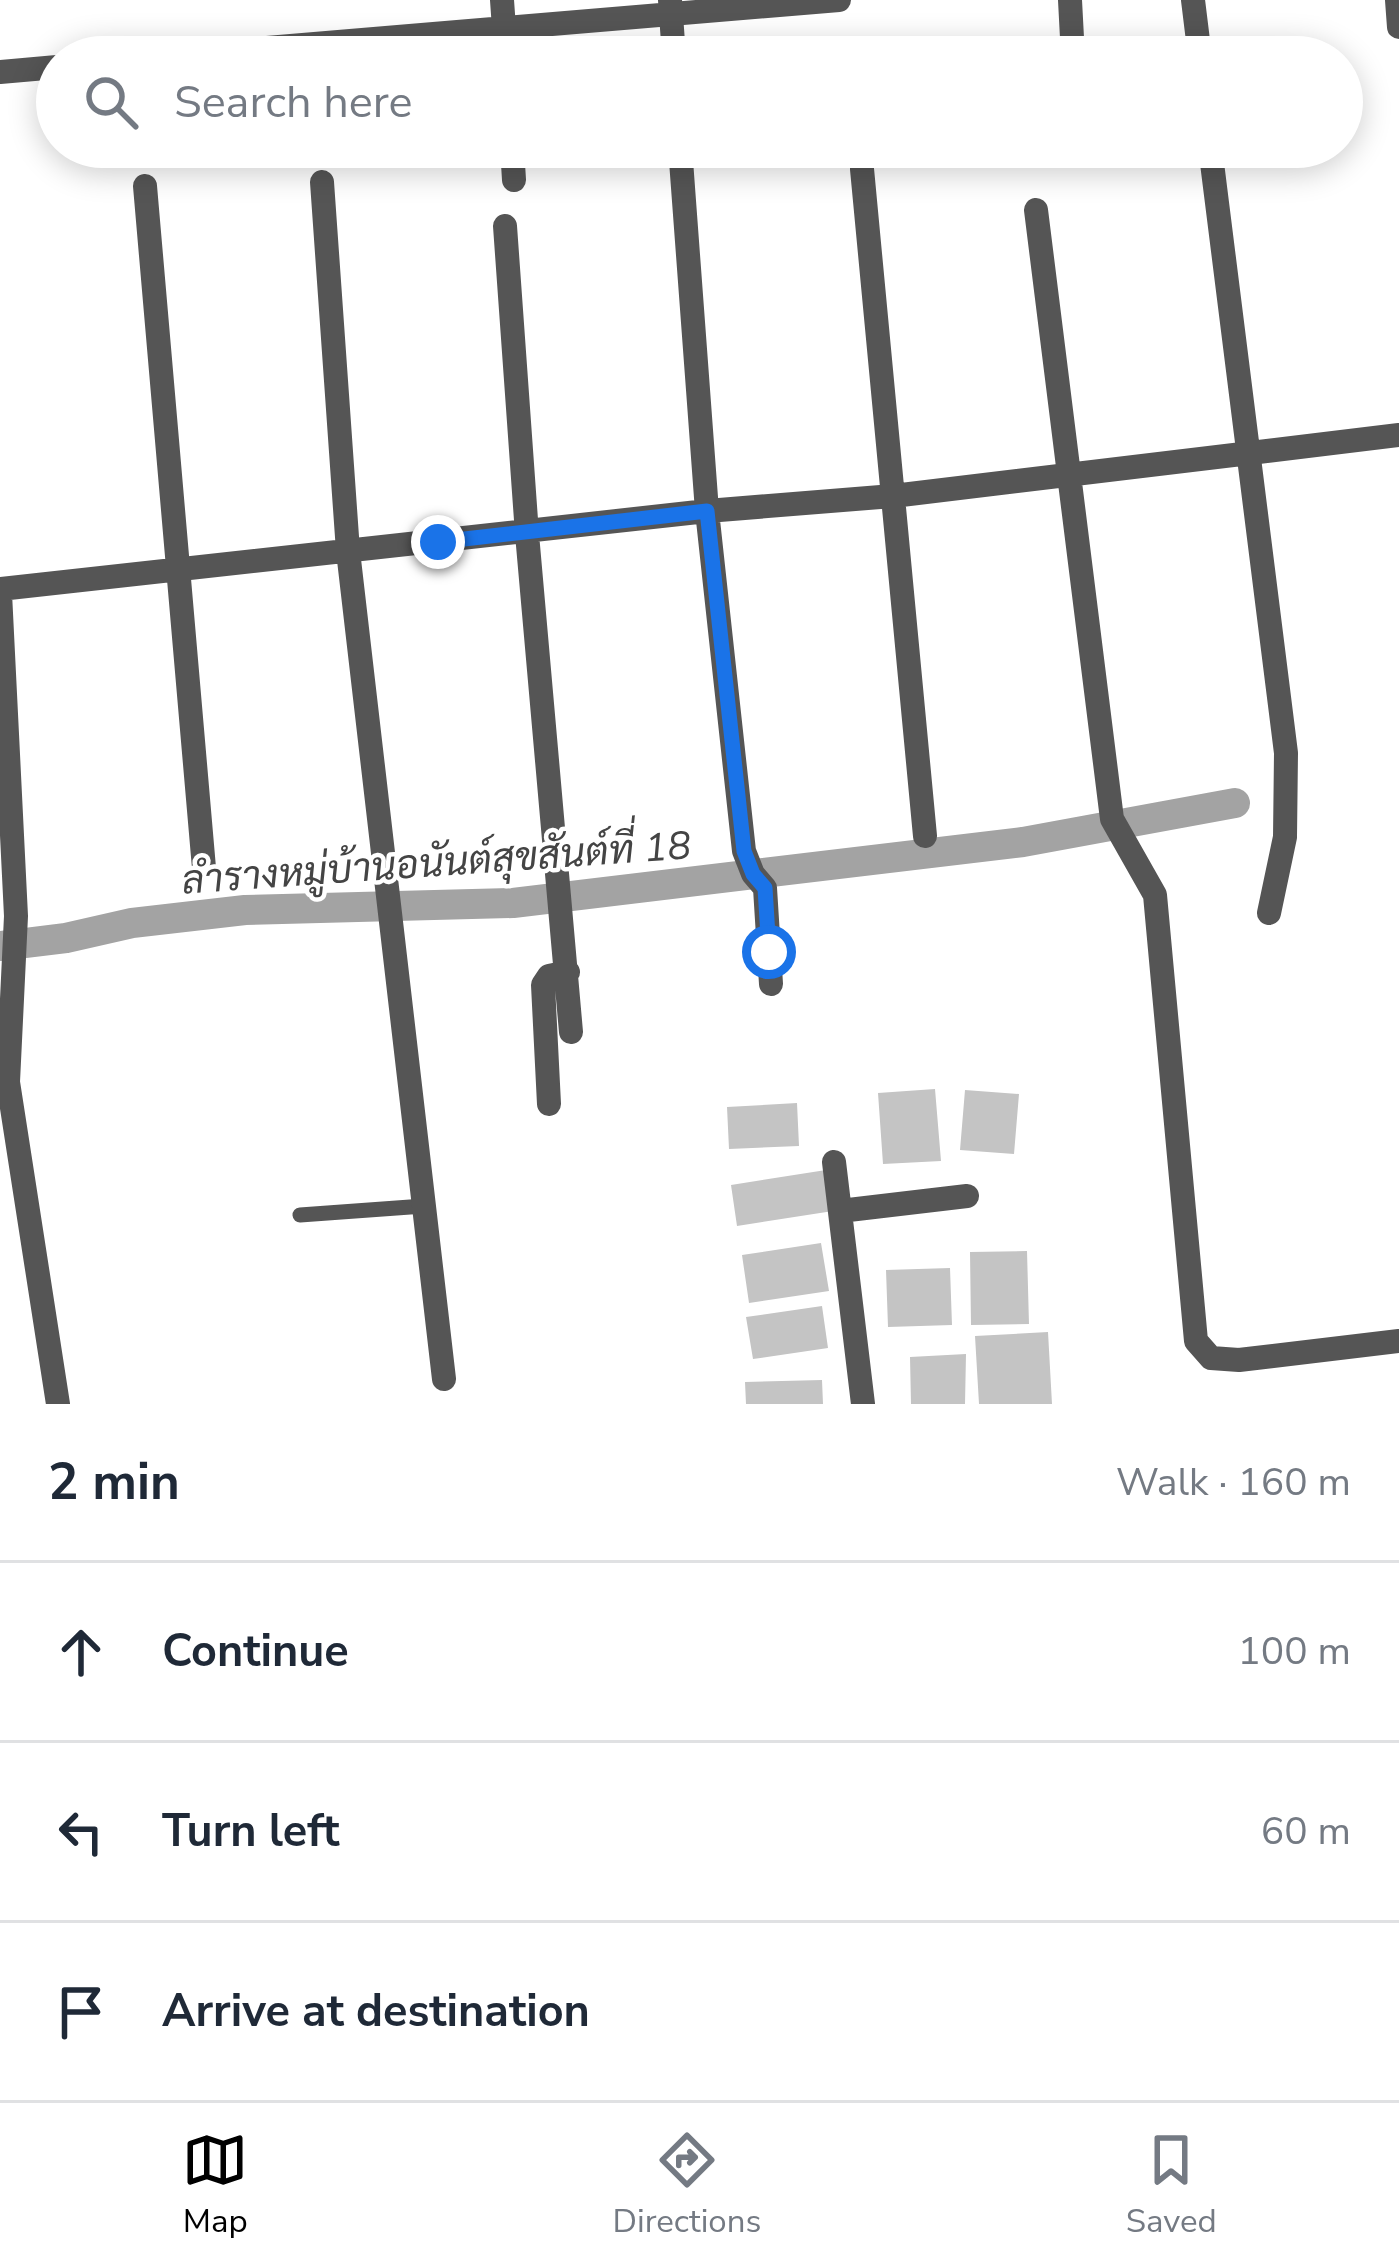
<!DOCTYPE html>
<html lang="en">
<head>
<meta charset="utf-8">
<style>
  :root { --surface:#fff; --page:#f2f2f3; --text:#1f2937; --muted:#747a83; --line:#e0e1e3; --accent:#000 }
  body { margin:0; font-family:"Nunito Sans",Sarabun,sans-serif; background:var(--page); color:var(--text) }
  .stop { position:absolute; width:36px; height:36px; margin:-27px; border:9px solid #1a73e8; border-radius:50%; background:#fff }
  .stop.end { background:#1a73e8; border-color:#fff; box-shadow:0 3px 12px #0008 }
  .list { margin:0; padding:0; list-style:none }
  h2 { display:flex; justify-content:space-between; align-items:center; height:156px; margin:0; padding:0 48px; font-size:51px }
  h2 small { font-size:39px; font-weight:400; color:var(--muted) }
  .list li { display:grid; grid-template-columns:78px 1fr auto; gap:36px; align-items:center; box-sizing:border-box; height:180px; padding:0 48px; border-top:3px solid var(--line) }
  .list b { display:block; font-size:45px; white-space:nowrap }
  .list em { font-size:39px; font-style:normal; color:var(--muted) }
  .icon { flex:none; width:66px; height:66px; fill:none; stroke:currentColor; stroke-width:2; stroke-linecap:round; stroke-linejoin:round }
  .map { position:relative; flex:none; width:1399px; height:1404px; overflow:hidden }
  .search { position:absolute; background:var(--surface); box-shadow:0 6px 30px #0003; left:36px; right:36px; top:36px; height:132px; display:flex; align-items:center; gap:30px; box-sizing:border-box; padding:0 42px; border-radius:66px; color:var(--muted); font-size:45px }
  .sheet { height:696px; background:var(--surface) }
  nav { display:flex; justify-content:space-around; align-items:center; box-sizing:border-box; height:168px; border-top:3px solid var(--line); background:var(--surface); font-size:33px; color:var(--muted) }
  nav a { display:grid; justify-items:center; gap:6px }
  nav .on { color:var(--accent) }
  .map>svg:first-child { display:block }
  .lines { fill:none; stroke-linecap:round; stroke-linejoin:round }
  .canal { stroke:#a3a3a3; stroke-width:30 }
  .building { fill:#c4c4c4 }
  .lane { stroke:#555; stroke-width:15 }
  .street { stroke:#555; stroke-width:24 }
  .route { stroke:#1a73e8; stroke-width:15 }
  .labels { text-anchor:middle; stroke-width:9; stroke-linejoin:round; paint-order:stroke }
  .water-label { font-size:39px; font-style:italic; fill:#444; stroke:#fff }
</style>
</head>
<body>
<div class="map">
<svg width="1399" height="1404" viewBox="0 0 1399 1404">
  <rect width="100%" height="100%" fill="#fff"/>
  <g class="lines">
    <path class="canal" d="M0,946L66,938L132,923L245,910L513,903L1023,842L1235,803"/>
  </g>
  <path class="building" d="M935,1089L941,1161L883,1164L878,1093Z
    M965,1090L1019,1094L1014,1154L960,1150Z
    M797,1103L799,1146L729,1149L727,1107Z
    M826,1170L833,1211L737,1226L731,1185Z
    M821,1243L829,1291L749,1303L742,1255Z
    M1027,1251L1029,1324L971,1325L970,1252Z
    M950,1268L952,1325L888,1327L886,1270Z
    M822,1306L828,1348L753,1359L746,1317Z
    M1048,1332L1052,1404H979L975,1336Z
    M966,1354L965,1404H911L910,1357Z
    M822,1380L823,1404H746L745,1382Z"/>
  <g class="lines">
    <path class="lane" d="M300,1215L424,1206"/>
    <path class="street" d="M502,0L506,57
      M670,0L674,57
      M1070,0L1073,57
      M1193,0L1200,57
      M1397,0L1399,27
      M160,57L839,0
      M0,72L57,67
      M512,147L514,180
      M680,147L707,511L744,851L753,874L765,888L771,984
      M1210,147L1286,753L1285,837L1269,913
      M862,169L925,836
      M322,182L348,551L444,1379
      M145,186L204,868
      M1036,210L1112,819L1155,895L1196,1341L1211,1358L1239,1360L1399,1341
      M505,226L527,534L571,1032
      M0,589L707,511L893,496L1399,435
      M0,593L16,916L8,1082L58,1404
      M549,1104L543,985L549,976L568,972
      M834,1162L863,1404
      M840,1211L967,1196"/>
  </g>
  <g class="lines">
    <path class="route" d="M438,542L707,511L744,851L753,874L765,888L769,952"/>
  </g>
  <g class="labels">
    <g class="water-label">
      <text transform="translate(436 862) rotate(-4)" y="14">ลำรางหมู่บ้านอนันต์สุขสันต์ที่ 18</text>
    </g>
  </g>
</svg>
<div class="stop" style="left:769px;top:952px"></div>
<div class="stop end" style="left:438px;top:542px"></div>
<div class="search"><svg class="icon" aria-label="search" viewBox="0 0 24 24"><circle cx="10" cy="10" r="6"/><path d="M15 15l6 6"/></svg>Search here</div>
</div>
<section class="sheet">
<h2>2 min<small>Walk · 160 m</small></h2>
<ul class="list">
<li><svg class="icon" aria-label="ahead" viewBox="0 0 24 24"><path d="M12 20V5M6 11l6-6 6 6"/></svg><div><b>Continue</b></div><em>100 m</em></li>
<li><svg class="icon" aria-label="left" viewBox="0 0 24 24"><path d="M17 20v-9H6M10 6l-5 5 5 5"/></svg><div><b>Turn left</b></div><em>60 m</em></li>
<li><svg class="icon" aria-label="arrive" viewBox="0 0 24 24"><path d="M6 21V4h12l-3 4 3 4H6"/></svg><div><b>Arrive at destination</b></div></li>
</ul>
</section>
<nav>
<a class="on"><svg class="icon" aria-label="map" viewBox="0 0 24 24"><path d="M3 6l6-2 6 2 6-2v14l-6 2-6-2-6 2zM9 4v14M15 6v14"/></svg>Map</a>
<a><svg class="icon" aria-label="directions" viewBox="0 0 24 24"><path d="M12 3l9 9-9 9-9-9zM9 14v-3h6M13 9l2 2-2 2"/></svg>Directions</a>
<a><svg class="icon" aria-label="saved" viewBox="0 0 24 24"><path d="M7 4h10v16l-5-4-5 4z"/></svg>Saved</a>
</nav>
</body>
</html>
